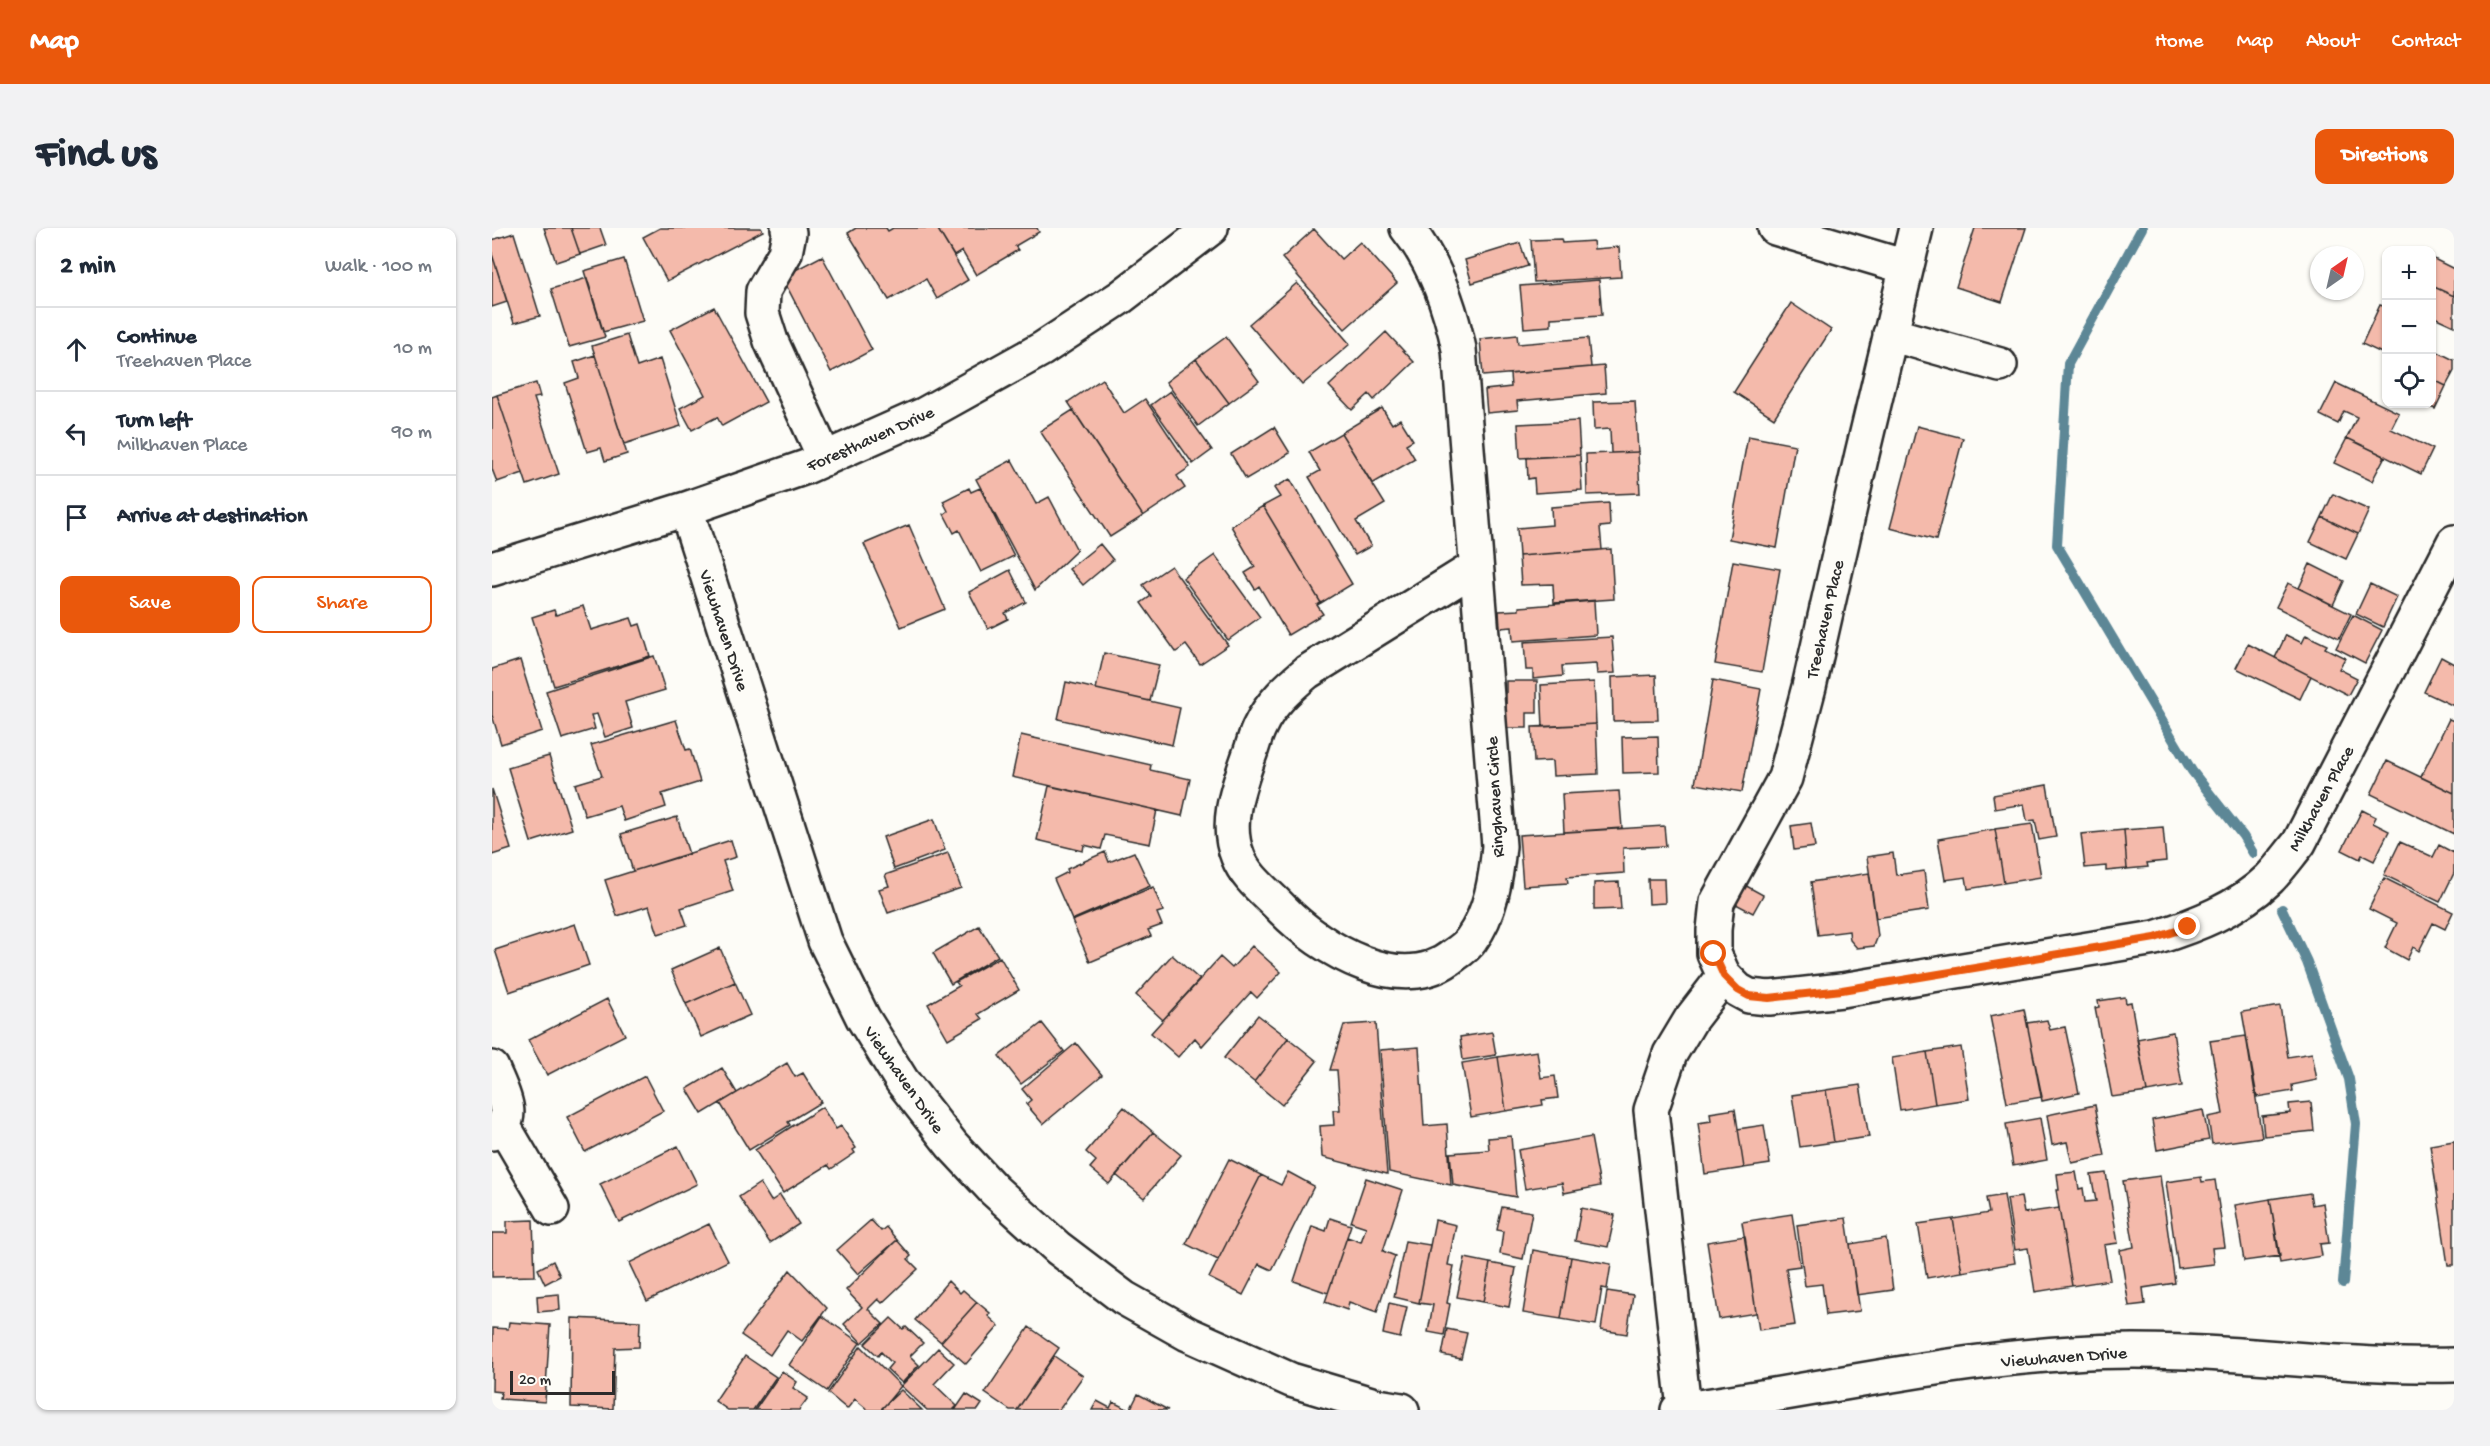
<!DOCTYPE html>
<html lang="en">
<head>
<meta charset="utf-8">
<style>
  :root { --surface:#fff; --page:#f2f2f3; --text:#1f2937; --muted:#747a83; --line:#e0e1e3; --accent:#ea580c }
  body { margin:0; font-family:"Gochi Hand",sans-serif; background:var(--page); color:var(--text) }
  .controls { position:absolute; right:18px; top:18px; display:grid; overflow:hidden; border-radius:12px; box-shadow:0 2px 4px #0004 }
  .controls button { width:54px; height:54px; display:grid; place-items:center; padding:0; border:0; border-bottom:2px solid var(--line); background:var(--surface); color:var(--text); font:30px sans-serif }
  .compass { position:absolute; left:1818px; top:18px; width:54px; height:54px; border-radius:50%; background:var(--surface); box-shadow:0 2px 4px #0004; rotate:34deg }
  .scale { position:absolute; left:18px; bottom:15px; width:105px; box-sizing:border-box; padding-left:6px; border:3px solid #2b2b2b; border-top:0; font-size:16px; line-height:21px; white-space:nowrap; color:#2b2b2b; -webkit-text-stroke:4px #fdfcf7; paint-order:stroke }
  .stop { position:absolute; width:18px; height:18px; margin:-14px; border:4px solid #ea580c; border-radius:50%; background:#fff }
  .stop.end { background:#ea580c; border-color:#fff; box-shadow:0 2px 6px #0008 }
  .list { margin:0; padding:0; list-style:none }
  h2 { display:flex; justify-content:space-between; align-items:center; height:78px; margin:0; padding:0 24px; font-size:26px }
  h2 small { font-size:20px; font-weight:400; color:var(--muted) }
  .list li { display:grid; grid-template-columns:39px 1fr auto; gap:18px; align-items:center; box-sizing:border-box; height:84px; padding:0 24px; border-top:2px solid var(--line) }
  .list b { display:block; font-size:22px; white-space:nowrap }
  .list p { margin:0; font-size:20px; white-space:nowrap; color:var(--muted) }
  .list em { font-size:20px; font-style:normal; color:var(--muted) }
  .actions { display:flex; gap:12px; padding:18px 24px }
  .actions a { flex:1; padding:14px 0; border:2px solid var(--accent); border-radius:12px; text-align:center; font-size:21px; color:var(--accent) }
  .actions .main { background:var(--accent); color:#fff }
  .icon { flex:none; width:33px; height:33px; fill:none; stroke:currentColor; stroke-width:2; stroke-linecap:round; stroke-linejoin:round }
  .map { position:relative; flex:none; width:1962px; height:1182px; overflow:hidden; border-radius:12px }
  header { display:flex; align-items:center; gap:36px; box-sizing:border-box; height:84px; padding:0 30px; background:var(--accent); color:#fff }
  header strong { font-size:28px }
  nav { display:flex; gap:33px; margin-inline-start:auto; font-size:21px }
  .intro { display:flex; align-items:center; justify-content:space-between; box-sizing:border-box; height:144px; padding:0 36px }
  h1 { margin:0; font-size:42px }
  .button { padding:15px 27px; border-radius:12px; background:var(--accent); color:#fff; font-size:21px; font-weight:700 }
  main { display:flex; gap:36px; padding:0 36px }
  aside { flex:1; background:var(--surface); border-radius:12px; box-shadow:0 2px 4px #0004 }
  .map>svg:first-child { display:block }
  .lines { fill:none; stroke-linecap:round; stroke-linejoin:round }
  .stream { stroke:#5d8796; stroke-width:10 }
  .building { fill:#f4baab; stroke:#2b2b2b; stroke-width:1.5 }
  .minor-casing { stroke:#2b2b2b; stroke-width:38 }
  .minor { stroke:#fdfcf7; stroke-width:33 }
  .route { stroke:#ea580c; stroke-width:8 }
  .labels { text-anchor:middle; stroke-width:5; stroke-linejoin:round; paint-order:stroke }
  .street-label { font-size:18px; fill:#2b2b2b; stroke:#fdfcf7 }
</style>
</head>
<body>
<header>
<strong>Map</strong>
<nav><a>Home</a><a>Map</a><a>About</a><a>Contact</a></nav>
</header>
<div class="intro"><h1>Find us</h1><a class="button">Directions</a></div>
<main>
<aside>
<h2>2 min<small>Walk · 100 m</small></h2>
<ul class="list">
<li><svg class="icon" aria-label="ahead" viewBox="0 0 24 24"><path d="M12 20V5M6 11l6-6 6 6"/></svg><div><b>Continue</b><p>Treehaven Place</p></div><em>10 m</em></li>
<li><svg class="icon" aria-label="left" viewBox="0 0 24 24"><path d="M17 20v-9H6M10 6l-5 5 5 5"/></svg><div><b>Turn left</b><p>Milkhaven Place</p></div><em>90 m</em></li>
<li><svg class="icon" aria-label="arrive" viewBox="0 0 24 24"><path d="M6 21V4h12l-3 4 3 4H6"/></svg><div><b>Arrive at destination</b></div></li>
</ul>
<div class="actions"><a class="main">Save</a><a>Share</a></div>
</aside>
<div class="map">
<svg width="1962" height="1182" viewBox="0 0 1962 1182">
  <rect width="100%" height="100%" fill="#fdfcf7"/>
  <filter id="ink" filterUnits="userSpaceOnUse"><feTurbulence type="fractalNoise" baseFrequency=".0167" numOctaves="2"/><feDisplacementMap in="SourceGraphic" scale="12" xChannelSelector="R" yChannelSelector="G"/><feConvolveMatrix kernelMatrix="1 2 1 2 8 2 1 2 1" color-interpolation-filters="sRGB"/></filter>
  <g filter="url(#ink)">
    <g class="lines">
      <path class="stream" d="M1650,0L1576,136L1565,317L1700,543L1751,608L1761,625
        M1790,681L1815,734L1857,851L1864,896L1851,1055"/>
    </g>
    <path class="building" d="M52,0H79L88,26L64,34Z
      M79,0H108L114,17L88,26Z
      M168,0H269L271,3L175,53L151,9Z
      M364,0H394L396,3L401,0H445L476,52L445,71L434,51L397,72L356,5Z
      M445,0H545L547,4L523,18L526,22L484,47L470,23L462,28Z
      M1483,0H1534L1510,74L1464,59Z
      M822,1L849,31L868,14L905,55L853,101L790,30Z
      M22,5L48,88L22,95L0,26V12Z
      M1069,11L1070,15L1101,13L1102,21L1127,19L1129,49L1042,54L1039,12Z
      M1028,15L1036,38L980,55L973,32Z
      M0,26L15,74L0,79Z
      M330,28L380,122L339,144L290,49Z
      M1940,30L1962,41V68L1940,58Z
      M132,31L151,93L111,104L92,43Z
      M95,50L113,109L77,119L59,61Z
      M1107,52L1110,87L1059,90V98L1032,100L1028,58Z
      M805,55L858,116L810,157L757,96Z
      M1940,58L1962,68V98L1940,88Z
      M1299,75L1339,102L1282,190L1242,164Z
      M1888,77L1894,79V127L1870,116Z
      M222,79L274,174L230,198L225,189L200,202L188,180L213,167L178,102Z
      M894,104L922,134L882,172L877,166L860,182L837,158Z
      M135,107L145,139L168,131L189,198L132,216L100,118Z
      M1025,107L1026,116L1096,110L1099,139L991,148L988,111Z
      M734,109L767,153L737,175L704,131Z
      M1940,121L1962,132V143L1954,158L1940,151Z
      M103,127L135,226L113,233L109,220L95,224L73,155L87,150L82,134Z
      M704,131L737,175L706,198L674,154Z
      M1112,138L1114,165L1025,173L1026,182L995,185L993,162L1019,159L1018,146Z
      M610,151L632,185L653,171L698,239L685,248L693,260L651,288L576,174Z
      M1940,151L1954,158L1943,181L1931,176H1940Z
      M44,155L48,169L42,170L67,246L35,257L5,167Z
      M1844,155L1907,185L1899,201L1941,221L1929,246L1855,210L1865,189L1852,183L1846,196L1828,187Z
      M678,163L720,222L701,236L659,177Z
      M5,167L31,245L5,254L0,241V169Z
      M1143,173L1146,224L1119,225L1118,201L1102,202L1101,174Z
      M890,180L900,196L908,191L921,212L914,216L923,231L880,256L849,205Z
      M581,182L651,288L618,309L548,203Z
      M1086,193L1088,227L1028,230L1026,196Z
      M1425,198L1471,210L1444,312L1398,300Z
      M782,199L798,225L754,251L739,226Z
      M849,205L893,276L864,293L879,318L863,327L817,249L828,243L817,224Z
      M1256,208L1303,217L1285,320L1237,311Z
      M1855,210L1893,228L1880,253L1842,235Z
      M1146,224L1148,265L1095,267L1094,226Z
      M1088,227L1090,262L1043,265L1042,250L1036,251L1035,230Z
      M520,232L544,276L557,269L585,322L543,362L484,251Z
      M798,251L860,356L829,375L771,278L788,269L782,260Z
      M477,260L479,264L488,260L522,328L489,344L467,302L462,305L452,286L456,283L451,273Z
      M1841,266L1877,282L1866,306L1830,289Z
      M1117,275L1118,298L1108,299L1110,322L1027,328L1025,300L1060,297L1059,279Z
      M771,278L829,375L825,377L831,386L796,407L767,358L763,361L753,345L763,339L739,298Z
      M1830,289L1866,306L1854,331L1818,314Z
      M417,297L453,381L409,399L372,316Z
      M608,316L621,332L591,357L577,341Z
      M1119,321L1122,371L1062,375L1061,356L1029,357L1027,328Z
      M723,327L768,389L736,412L691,350Z
      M1241,333L1288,341L1270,444L1223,436Z
      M1818,336L1852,353L1841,377L1807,360Z
      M679,338L736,417L708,436L694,417L684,424L649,375L659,368L651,357Z
      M518,342L534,374L513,385L516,391L496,401L477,364Z
      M1796,355L1859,386L1847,410L1784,379Z
      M1878,356L1905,369L1891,399L1864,386Z
      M1102,373L1104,407L1021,413L1020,399L1008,400L1007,383L1027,382V379Z
      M91,378L99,402L139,390L142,398L148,396L158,428L62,458L40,389L62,382L64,387Z
      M1861,387L1890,402L1873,435L1844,420Z
      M1794,407L1810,415L1814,407L1835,417L1833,420L1853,430L1847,441L1865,450L1856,467L1783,430Z
      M1120,409L1123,445L1105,446L1104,436L1070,438L1071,448L1041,451V442H1034L1032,414Z
      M1756,416L1819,448L1808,471L1744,440Z
      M612,425L667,437L658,473L604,461Z
      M162,428L173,462L133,474L141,500L113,509L105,486L99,487L103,501L70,511L54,463Z
      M1949,429L1962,436V478L1932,464Z
      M28,432L50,503L9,516L0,487V441Z
      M1164,447L1166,492L1121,493L1120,449Z
      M1221,452L1269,461L1250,564L1203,556Z
      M1014,453H1045V485H1035V500H1014Z
      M574,454L688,480L680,517L566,491Z
      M1102,454L1104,496L1051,499L1049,457Z
      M1957,491L1962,493V565L1929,549Z
      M184,492L194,522L198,521L208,554L170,566L174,579L132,593L127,578L93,588L83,556L110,548L99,517Z
      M1104,496L1106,546L1061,548L1060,533L1042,534L1040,499Z
      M529,507L659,537L658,542L698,551L690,588L520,549Z
      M1166,508L1167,544L1131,545L1130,509Z
      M57,528L80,601L39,614L16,540Z
      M1895,533L1962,565V606L1879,566Z
      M1555,557L1564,609L1547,612L1543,592L1535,593L1532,576L1503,581L1501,567Z
      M557,558L665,582L658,616L613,607L609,621L592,617L591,623L545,612Z
      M0,561L19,621L0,627Z
      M1127,563L1130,600L1072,604L1070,566Z
      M1870,582L1884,589L1881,595L1897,603L1882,633L1870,627L1868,631L1850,622Z
      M185,589L197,626L141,643L129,606Z
      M442,591L453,622L402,641L391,609Z
      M1319,595L1323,619L1302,622L1299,598Z
      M1540,596L1549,649L1512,655L1503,601Z
      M1172,598L1174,618L1131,620L1132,645L1075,649L1076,655L1031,658L1027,607Z
      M1671,599L1674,633L1655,635L1656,639L1635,641L1632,602Z
      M1503,601L1512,655L1476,661L1474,649L1453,652L1446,611Z
      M1632,602L1635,641L1614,643V638L1593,640L1589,606Z
      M239,612L244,629L231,633L241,663L189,680L195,697L166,706L157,678L125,688L113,652Z
      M1908,614L1941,629L1947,617L1962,625V645L1948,674L1892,647Z
      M613,624L617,634L642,624L658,658L580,692L562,651L576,644L575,641Z
      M456,625L469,660L396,685L387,661L397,658L393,647Z
      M1401,625L1404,647L1432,643L1437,682L1384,690L1375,629Z
      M1377,645L1386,708L1382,718L1365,720L1358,712L1357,703L1326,707L1319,654Z
      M1892,650L1961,684L1953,701L1941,695L1927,723L1921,719L1915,732L1893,720L1905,695L1877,681Z
      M1156,651H1172L1173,675L1157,676Z
      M1127,654L1129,681L1102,682V655Z
      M1249,655L1271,667L1261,685L1240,674Z
      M661,659L671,683L665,685L670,697L656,702L659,708L598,734L580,693Z
      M83,696L97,737L17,764L3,722Z
      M487,698L506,728L459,756L441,725Z
      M760,718L789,744L765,770L759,764L710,818L703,810L686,829L659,805L728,729L740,740Z
      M228,720L243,754L194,776L179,742Z
      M680,727L708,752L671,792L644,767Z
      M508,729L527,762L486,786L490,791L456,811L436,776L467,758L464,754Z
      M243,754L258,787L209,809L194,776Z
      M1633,769L1634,775L1639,774L1655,864L1620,869L1603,780L1607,779L1606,773Z
      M115,771L133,807L55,847L36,812Z
      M1788,778L1796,829L1820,825L1825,852L1800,857L1801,863L1765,869L1750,784Z
      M1532,781L1550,869L1515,875L1498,788Z
      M766,787L796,810L762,854L732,830Z
      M1555,792L1558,802L1573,799L1587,865L1550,873L1535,795Z
      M550,795L572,823L529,856L507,828Z
      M884,795L895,946L830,929L828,898L842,897L841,882H848L845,842H838L852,797Z
      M1000,804L1004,827L971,832L968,809Z
      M1681,804L1690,858L1655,864L1645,811Z
      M1754,808L1770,909L1720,916L1716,889L1731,886L1718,813Z
      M796,810L825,833L790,877L762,854Z
      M584,815L610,847L551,896L534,876L539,872L530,861Z
      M927,819L932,898L955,896L959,957L897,944L888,822Z
      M1469,819L1477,871L1443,876L1435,824Z
      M1045,823L1049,850L1063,848L1066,870L1050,872L1051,877L1014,883L1006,829Z
      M1435,824L1443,876L1408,882L1400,830Z
      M1006,829L1014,883L979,889L970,835Z
      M295,835L303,849L311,845L329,874L296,894L298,897L257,922L228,875Z
      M230,840L245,865L210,886L195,861Z
      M153,848L171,883L93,924L75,889Z
      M1368,857L1377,909L1342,914L1334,862Z
      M1334,862L1342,914L1308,919L1300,867Z
      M1819,874L1822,903L1772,908L1770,888L1798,885L1797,876Z
      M1603,877L1613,928L1580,935L1575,914L1560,917L1555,887Z
      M330,879L344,901L349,898L364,920L361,922L363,925L339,941L336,937L291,965L263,922Z
      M632,879L661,904L617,956L598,940L604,933L594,924Z
      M1243,881L1252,940L1213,946L1206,895L1219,893L1218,885Z
      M1711,882L1717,912L1665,922L1660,892Z
      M1548,890L1555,932L1521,938L1514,896Z
      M1272,897L1278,936L1252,940L1246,901Z
      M661,904L689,927L652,970L624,947Z
      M1019,908L1024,969L961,957L958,925L997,922L996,910Z
      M1099,909L1108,958L1072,965L1070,955L1033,961L1026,922Z
      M1962,913V1037H1956L1938,917Z
      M186,918L205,956L127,994L108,956Z
      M737,931L769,947L726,1032L694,1016Z
      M796,944L822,958L780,1042L767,1036L751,1067L717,1050L769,947L789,957Z
      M1584,944L1587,961L1591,960L1593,974L1604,973L1599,947L1614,945L1626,1015L1612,1017L1618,1052L1580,1058L1564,962H1567L1565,946Z
      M1668,948L1683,1055L1651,1060L1653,1076L1637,1078L1628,1022L1642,1019L1631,953Z
      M1709,949L1710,954L1723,952L1733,1019L1720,1020L1722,1036L1686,1040L1674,954Z
      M874,950L911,962L891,1023L903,1028L885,1084L857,1074L855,1082L833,1074L855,1009L869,1014L874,999L859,994Z
      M268,955L279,973L288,967L307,996L278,1015L247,969Z
      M1818,965L1820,977L1831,975L1837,1015L1828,1016L1830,1028L1788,1035L1778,971Z
      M1512,967L1523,1035L1470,1044L1461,991L1497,985L1494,970Z
      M1529,969L1532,985L1567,980L1580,1058L1543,1064L1536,1020L1523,1022L1515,971Z
      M1778,971L1788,1028L1752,1033L1743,977Z
      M1010,979L1040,984L1031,1031L1008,1026L1011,1003L1005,1002Z
      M1089,980L1123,987L1116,1019L1083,1013Z
      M1300,986L1308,1038L1294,1040L1303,1097L1267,1102L1250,994Z
      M838,990L859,997L836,1065L802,1053L820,998L834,1003Z
      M1354,990L1368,1083L1334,1087L1330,1056L1313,1058L1305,997Z
      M1461,991L1470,1044L1435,1050L1426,996Z
      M41,992L43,1048L0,1049V1005H15V993Z
      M379,992L389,1003L394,999L405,1012L366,1046L345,1022Z
      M943,992L964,997L956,1037L962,1038L955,1075L958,1076L952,1107L936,1104L941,1077L927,1075Z
      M217,996L236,1033L155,1073L137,1035Z
      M1253,1008L1264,1085L1227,1091L1215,1014Z
      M1394,1010L1401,1062L1365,1067L1358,1016Z
      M405,1012L419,1028L416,1031L426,1041L390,1075L386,1071L376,1081L391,1096L370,1115L352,1096L370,1079L354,1062Z
      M913,1013L938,1017L927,1075L902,1069Z
      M1041,1022L1079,1029L1069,1091L1031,1085Z
      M1079,1029L1119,1036L1115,1061L1110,1060L1104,1097L1069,1091Z
      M973,1030L998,1035L991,1074L965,1069Z
      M61,1033L68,1048L53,1056L46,1041Z
      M998,1035L1024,1040L1017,1079L991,1074Z
      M298,1042L335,1080L310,1113L295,1102L278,1127L249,1107Z
      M456,1053L468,1065L471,1062L485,1074L449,1114L423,1092Z
      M1115,1063L1141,1067L1135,1106L1109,1102Z
      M67,1066L68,1082L46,1084L45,1068Z
      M485,1074L498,1085L496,1088L507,1098L474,1136L449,1114Z
      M897,1075L915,1079L908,1110L891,1106Z
      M330,1088L368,1115L335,1163L297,1137Z
      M80,1090L148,1093L147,1119L123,1120L121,1181L79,1179Z
      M399,1090L411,1101L414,1099L431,1115L418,1128L427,1137L410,1155L395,1141L400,1135L389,1124L386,1128L373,1116Z
      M17,1094L58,1097L53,1174L8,1171L9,1164L0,1163L1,1100L16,1101Z
      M537,1099L567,1120L525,1182H518L493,1165Z
      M955,1101L975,1105L969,1131L950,1127Z
      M369,1118L409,1158L389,1182H376L363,1171L355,1181L336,1165Z
      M446,1120L462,1135L442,1156L465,1178L461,1182H435L409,1158Z
      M253,1128L284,1149L261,1182H236L223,1173Z
      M562,1128L591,1148L567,1182H525Z
      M290,1143L305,1154L301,1160L316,1170L307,1182H263Z
      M409,1162L430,1182H392L390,1180Z
      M474,1166L490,1176L486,1182H463Z
      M646,1166L676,1182H638Z
      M605,1173L618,1180L621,1174L637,1182H600Z"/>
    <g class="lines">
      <g class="minor-casing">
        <path id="minor" d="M296,0L297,5L293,25L271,63L270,85L279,113L333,231
          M915,0C943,35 958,78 967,121L1007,618C1004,650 999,685 979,712C975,718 968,723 962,727C910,770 829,721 790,681C775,665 754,650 746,629C732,596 746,560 757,528C761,518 763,507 768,498C778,476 797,459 815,444L984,339
          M1283,0L1414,39
          M1424,0L1370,226L1317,459L1293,550L1225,674L1222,702V726L1232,748L1246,762L1257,768L1277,770L1350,762L1663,710C1704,697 1746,681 1777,651C1788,640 1797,627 1807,615L1962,314
          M1398,106L1508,137
          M194,281L333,713L371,790L410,853L460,917L502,962L566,1020L632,1070L696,1106L799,1152L886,1178L910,1182
          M0,341L194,281L314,239L433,186L550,121L629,69L719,0
          M0,840C8,861 29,894 0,905
          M12,899L60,981
          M1192,1181L1159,882L1178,826L1199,791L1232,748
          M1186,1182C1317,1164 1448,1133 1581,1125C1707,1116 1836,1140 1962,1137"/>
      </g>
      <use href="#minor" class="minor"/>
    </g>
  </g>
  <g class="lines" filter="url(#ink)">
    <path class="route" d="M1222,726L1232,748L1246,762L1257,768L1277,770L1350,762L1663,710L1696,699"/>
  </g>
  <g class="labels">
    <g class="street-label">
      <text transform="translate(378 210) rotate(-24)" y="6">Foresthaven Drive</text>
      <text transform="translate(1332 391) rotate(-77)" y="6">Treehaven Place</text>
      <text transform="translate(233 402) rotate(72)" y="6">Viewhaven Drive</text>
      <text transform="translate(1002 569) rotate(-93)" y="6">Ringhaven Circle</text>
      <text transform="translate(1828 570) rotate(-61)" y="6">Milkhaven Place</text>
      <text transform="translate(413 851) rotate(55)" y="6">Viewhaven Drive</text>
      <text transform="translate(1572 1128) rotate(-4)" y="6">Viewhaven Drive</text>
    </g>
  </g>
</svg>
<div class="controls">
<button>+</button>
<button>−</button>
<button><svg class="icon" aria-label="locate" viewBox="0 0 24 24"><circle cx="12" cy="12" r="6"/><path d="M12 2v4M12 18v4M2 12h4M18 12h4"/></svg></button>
</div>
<svg class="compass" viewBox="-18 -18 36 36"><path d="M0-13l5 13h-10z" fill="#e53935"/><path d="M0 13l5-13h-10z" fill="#747a83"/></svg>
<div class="scale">20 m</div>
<div class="stop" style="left:1222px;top:726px"></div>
<div class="stop end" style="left:1696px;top:699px"></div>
</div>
</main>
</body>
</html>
